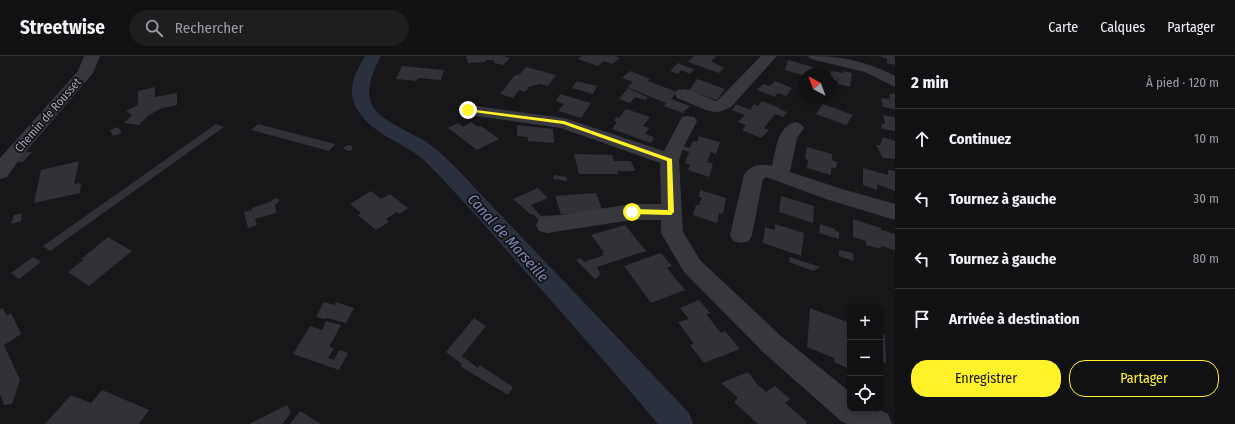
<!DOCTYPE html>
<html lang="fr">
<head>
<meta charset="utf-8">
<style>
  :root { --surface:#111013; --page:#1e1e21; --text:#f1f3f6; --muted:#9c9da0; --line:#303033; --accent:#fff228 }
  body { margin:0; font-family:"Fira Sans Condensed",sans-serif; background:var(--page); color:var(--text) }
  .controls { position:absolute; right:12px; bottom:12px; display:grid; overflow:hidden; border-radius:8px; box-shadow:0 2px 6px #0003 }
  .controls button { width:36px; height:36px; display:grid; place-items:center; padding:0; border:0; border-bottom:1px solid var(--line); background:var(--surface); color:var(--text); font:20px sans-serif }
  .compass { position:absolute; left:799px; top:12px; width:36px; height:36px; border-radius:50%; background:var(--surface); box-shadow:0 2px 6px #0003; rotate:318deg }
  .stop { position:absolute; width:12px; height:12px; margin:-9px; border:3px solid #fff228; border-radius:50%; background:#fff }
  .stop.end { background:#fff228; border-color:#fff; box-shadow:0 1px 4px #0008 }
  .list { margin:0; padding:0; list-style:none }
  h2 { display:flex; justify-content:space-between; align-items:center; height:52px; margin:0; padding:0 16px; font-size:17px }
  h2 small { font-size:13px; font-weight:400; color:var(--muted) }
  .list li { display:grid; grid-template-columns:26px 1fr auto; gap:12px; align-items:center; box-sizing:border-box; height:60px; padding:0 16px; border-top:1px solid var(--line) }
  .list b { display:block; font-size:15px; white-space:nowrap }
  .list em { font-size:13px; font-style:normal; color:var(--muted) }
  .actions { display:flex; gap:8px; padding:12px 16px }
  .actions a { flex:1; padding:9px 0; border:1px solid var(--accent); border-radius:16px; text-align:center; font-size:14px; color:var(--accent) }
  .actions .main { background:var(--accent); color:#111 }
  .icon { flex:none; width:22px; height:22px; fill:none; stroke:currentColor; stroke-width:2; stroke-linecap:round; stroke-linejoin:round }
  .map { position:relative; flex:none; width:895px; height:368px; overflow:hidden }
  header { display:flex; align-items:center; gap:24px; box-sizing:border-box; height:56px; padding:0 20px; background:var(--surface); border-bottom:1px solid var(--line) }
  header strong { font-size:19px }
  nav { display:flex; gap:22px; margin-inline-start:auto; font-size:14px }
  .search { width:280px; height:36px; background:var(--page); display:flex; align-items:center; gap:10px; box-sizing:border-box; padding:0 14px; border-radius:22px; color:var(--muted); font-size:15px }
  main { display:flex }
  aside { flex:1; background:var(--surface) }
  .map>svg:first-child { display:block }
  .lines { fill:none; stroke-linecap:round; stroke-linejoin:round }
  .canal { fill:#2b303e; fill-rule:evenodd }
  .building { fill:#323135 }
  .minor { fill:#38373e; fill-rule:evenodd }
  .route { fill:#fff228 }
  .labels { text-anchor:middle; stroke-width:3.5; stroke-linejoin:round; paint-order:stroke }
  .far-street-label { font-size:12px; fill:#a7a8ba; stroke:#121114 }
  .water-label { font-size:15px; font-style:italic; fill:#7b8bb8; stroke:#121114 }
</style>
</head>
<body>
<header>
<strong>Streetwise</strong>
<div class="search"><svg class="icon" aria-label="search" viewBox="0 0 24 24"><circle cx="10" cy="10" r="6"/><path d="M15 15l6 6"/></svg>Rechercher</div>
<nav><a>Carte</a><a>Calques</a><a>Partager</a></nav>
</header>
<main>
<div class="map">
<svg width="895" height="368" viewBox="0 0 895 368">
  <rect width="100%" height="100%" fill="#171619"/>
  <g class="lines">
    <path class="canal" d="M365,0H381C351,56 383,61 425,85C437,93 447,103 457,113L674,341L689,357L693,368H658C616,318 573,269 529,220C496,182 463,144 428,108C407,86 373,81 357,53C346,34 355,17 365,0Z"/>
  </g>
  <path class="building" d="M466,0H503L510,2L503,9L494,7L495,5L492,4H485L486,6L468,7Z
    M581,0H615L620,2L612,8L604,5L598,10L578,3Z
    M694,0H716L711,5L724,12L719,17L688,6Z
    M879,0H895V9L887,7V3Z
    M788,4L813,11L811,18H805V20L785,14Z
    M678,7L685,10L694,13L690,18L681,14L678,18L670,15Z
    M402,10L444,14L441,24L418,22L416,25L396,23Z
    M526,11L556,19L548,30L539,28L529,31L525,36L519,34L513,42L500,38L514,20L520,18Z
    M630,15L650,23L648,25L677,36L671,43L690,50L683,57L664,50L666,47L627,31L633,26L622,22Z
    M831,15L843,17V15L852,17L850,31L838,28V25L830,23Z
    M697,23L725,33L717,44L689,35Z
    M577,25L597,30L593,38L572,32Z
    M775,25L792,32L786,40L778,37L775,41L757,34L763,28L770,30Z
    M155,31V41L177,37V49L162,52L149,59L139,69L124,67L132,59L126,55L138,49V35Z
    M628,32L645,40L648,41L645,44L635,41L630,47L619,43Z
    M895,37V53L883,51L881,42L890,43L889,39Z
    M560,38L591,47L581,62L558,55L564,48L556,45Z
    M762,45L780,52L779,53L787,56L783,61L775,58L764,72L769,74L761,82L742,74L746,69L738,66L745,59L732,54L736,48L750,54L754,48L758,50Z
    M823,48L853,59L846,69L816,58Z
    M626,53L650,61L643,70L649,72L645,78L654,81L651,87L612,73L617,66L614,65L616,61L619,62Z
    M883,59L895,61V75L882,73L881,68H885Z
    M471,66L478,71L481,70L499,83L477,94L448,72L458,67L463,71Z
    M216,68L224,71L50,195L43,190Z
    M258,68L335,88L329,95L251,74Z
    M517,69L553,73L554,87L528,85V81L517,80Z
    M118,71L122,77L113,80L110,74Z
    M699,80L720,86L716,98L711,96L707,106L713,108L709,121L688,114L690,109L685,107L689,96L679,93L681,89L690,92L693,85L697,86Z
    M883,81L895,85V103L883,102L876,89H880Z
    M347,89L352,90V94L349,95L343,93Z
    M807,91L832,98V104L837,106L836,113L831,111V119L807,112L808,104L805,103Z
    M21,96H32L23,106H13Z
    M574,98L612,99L614,105H631L635,115H617L618,118H579Z
    M79,105L74,128L81,127L80,137L34,147L41,114Z
    M863,112L888,119V114L895,115V135L877,128V134L863,129Z
    M554,119L566,121L567,125L553,123Z
    M538,132L548,142L531,149L541,160L559,159L560,163L540,166L533,158L531,159L513,143Z
    M700,134L726,142L723,158L719,157L717,167L693,159L696,149H699L702,141H699Z
    M371,135L381,143L390,138L408,152L400,158L397,156L386,163L389,166L376,174L358,159L361,157L350,148Z
    M596,137L603,156L561,158L555,140Z
    M781,140L814,150L813,167L779,156Z
    M275,142L280,144L275,149L276,157L255,163L257,169L248,172L244,156L252,154V152L270,146Z
    M22,157L21,165L11,168L14,159Z
    M853,163L881,172V174L895,178V194L881,190V193L866,189V185L853,181Z
    M775,168L804,177L801,200L763,187L765,171L775,174Z
    M820,168L835,173V175L839,176V183L819,177Z
    M625,169L646,195L597,211L600,217L599,220L595,223L576,204L581,202L584,206L604,199L602,197L604,196L591,179Z
    M108,181L132,195L89,230L68,216L83,204L81,203Z
    M839,194L853,197L854,205L839,200Z
    M661,197L672,210L667,212L685,234L651,247L624,210Z
    M33,201L41,206L19,223L11,217Z
    M790,201L820,211L813,215L789,206Z
    M699,244L710,257L706,258L721,277L725,275L740,293L704,307L690,289L694,288L678,266L689,263L680,252Z
    M324,246L335,249L336,246L354,252L346,267L327,262L326,263L316,261Z
    M3,252L7,260L11,257L21,278L4,289L20,324L12,348L4,349L0,338V253Z
    M810,252L850,267V313L834,306V302L807,291Z
    M474,262L486,270L462,300L478,312L480,309L513,331L508,339L460,310L462,308L446,296Z
    M326,265L341,269L329,291L334,292L328,302L334,304L339,294L348,297L339,314L293,298L310,270L322,274Z
    M880,277L885,279L886,307L880,305Z
    M748,316L757,328L766,336L775,330L790,343L785,347L807,366L806,368H758L734,346L738,342L721,327Z
    M102,334L149,354L139,368H45L71,339L91,347Z
    M287,349L291,357L282,368H249Z
    M300,355L321,368H290Z"/>
  <g class="lines">
    <path class="minor" d="M84,0H100L93,17L21,101L7,121L0,123V102L78,15Z
      M761,0H777L731,51C727,53 721,56 716,56C706,56 687,45 677,42L675,38L677,34L683,33L689,34L716,45L719,43Z
      M808,0C841,0 866,5 895,20V31L865,16L811,3Z
      M468,49L564,62L664,95L682,61L688,60L694,61L697,65L683,92L679,104L683,176L700,204L782,281L850,336V353H878L888,358L892,368H847L841,365L764,297L684,216L661,177V164H632L547,177L539,175L536,169L539,163L547,161L632,148H661L660,107L561,72L462,58L459,54L462,50Z
      M795,66L801,68L804,72L797,82L790,116L842,133L895,148V164L829,144L766,121L763,123L752,179L749,185L741,187L733,185L730,179L744,119C750,109 762,107 772,110C776,94 777,71 795,66Z"/>
  </g>
  <path class="route" d="M468,53L564,65L672,103L674,156L671,159L632,158L629,156L632,153L668,154L667,105L563,68L466,55L465,54Z"/>
  <g class="labels">
    <g class="far-street-label">
      <text transform="translate(48 59) rotate(-49)" y="4">Chemin de Rousset</text>
    </g>
    <g class="water-label">
      <text transform="translate(508 182) rotate(48)" y="5">Canal de Marseille</text>
    </g>
  </g>
</svg>
<div class="controls">
<button>+</button>
<button>−</button>
<button><svg class="icon" aria-label="locate" viewBox="0 0 24 24"><circle cx="12" cy="12" r="6"/><path d="M12 2v4M12 18v4M2 12h4M18 12h4"/></svg></button>
</div>
<svg class="compass" viewBox="-18 -18 36 36"><path d="M0-13l5 13h-10z" fill="#e53935"/><path d="M0 13l5-13h-10z" fill="#9c9da0"/></svg>
<div class="stop" style="left:632px;top:156px"></div>
<div class="stop end" style="left:468px;top:54px"></div>
</div>
<aside>
<h2>2 min<small>À pied · 120 m</small></h2>
<ul class="list">
<li><svg class="icon" aria-label="ahead" viewBox="0 0 24 24"><path d="M12 20V5M6 11l6-6 6 6"/></svg><div><b>Continuez</b></div><em>10 m</em></li>
<li><svg class="icon" aria-label="left" viewBox="0 0 24 24"><path d="M17 20v-9H6M10 6l-5 5 5 5"/></svg><div><b>Tournez à gauche</b></div><em>30 m</em></li>
<li><svg class="icon" aria-label="left" viewBox="0 0 24 24"><path d="M17 20v-9H6M10 6l-5 5 5 5"/></svg><div><b>Tournez à gauche</b></div><em>80 m</em></li>
<li><svg class="icon" aria-label="arrive" viewBox="0 0 24 24"><path d="M6 21V4h12l-3 4 3 4H6"/></svg><div><b>Arrivée à destination</b></div></li>
</ul>
<div class="actions"><a class="main">Enregistrer</a><a>Partager</a></div>
</aside>
</main>
</body>
</html>
